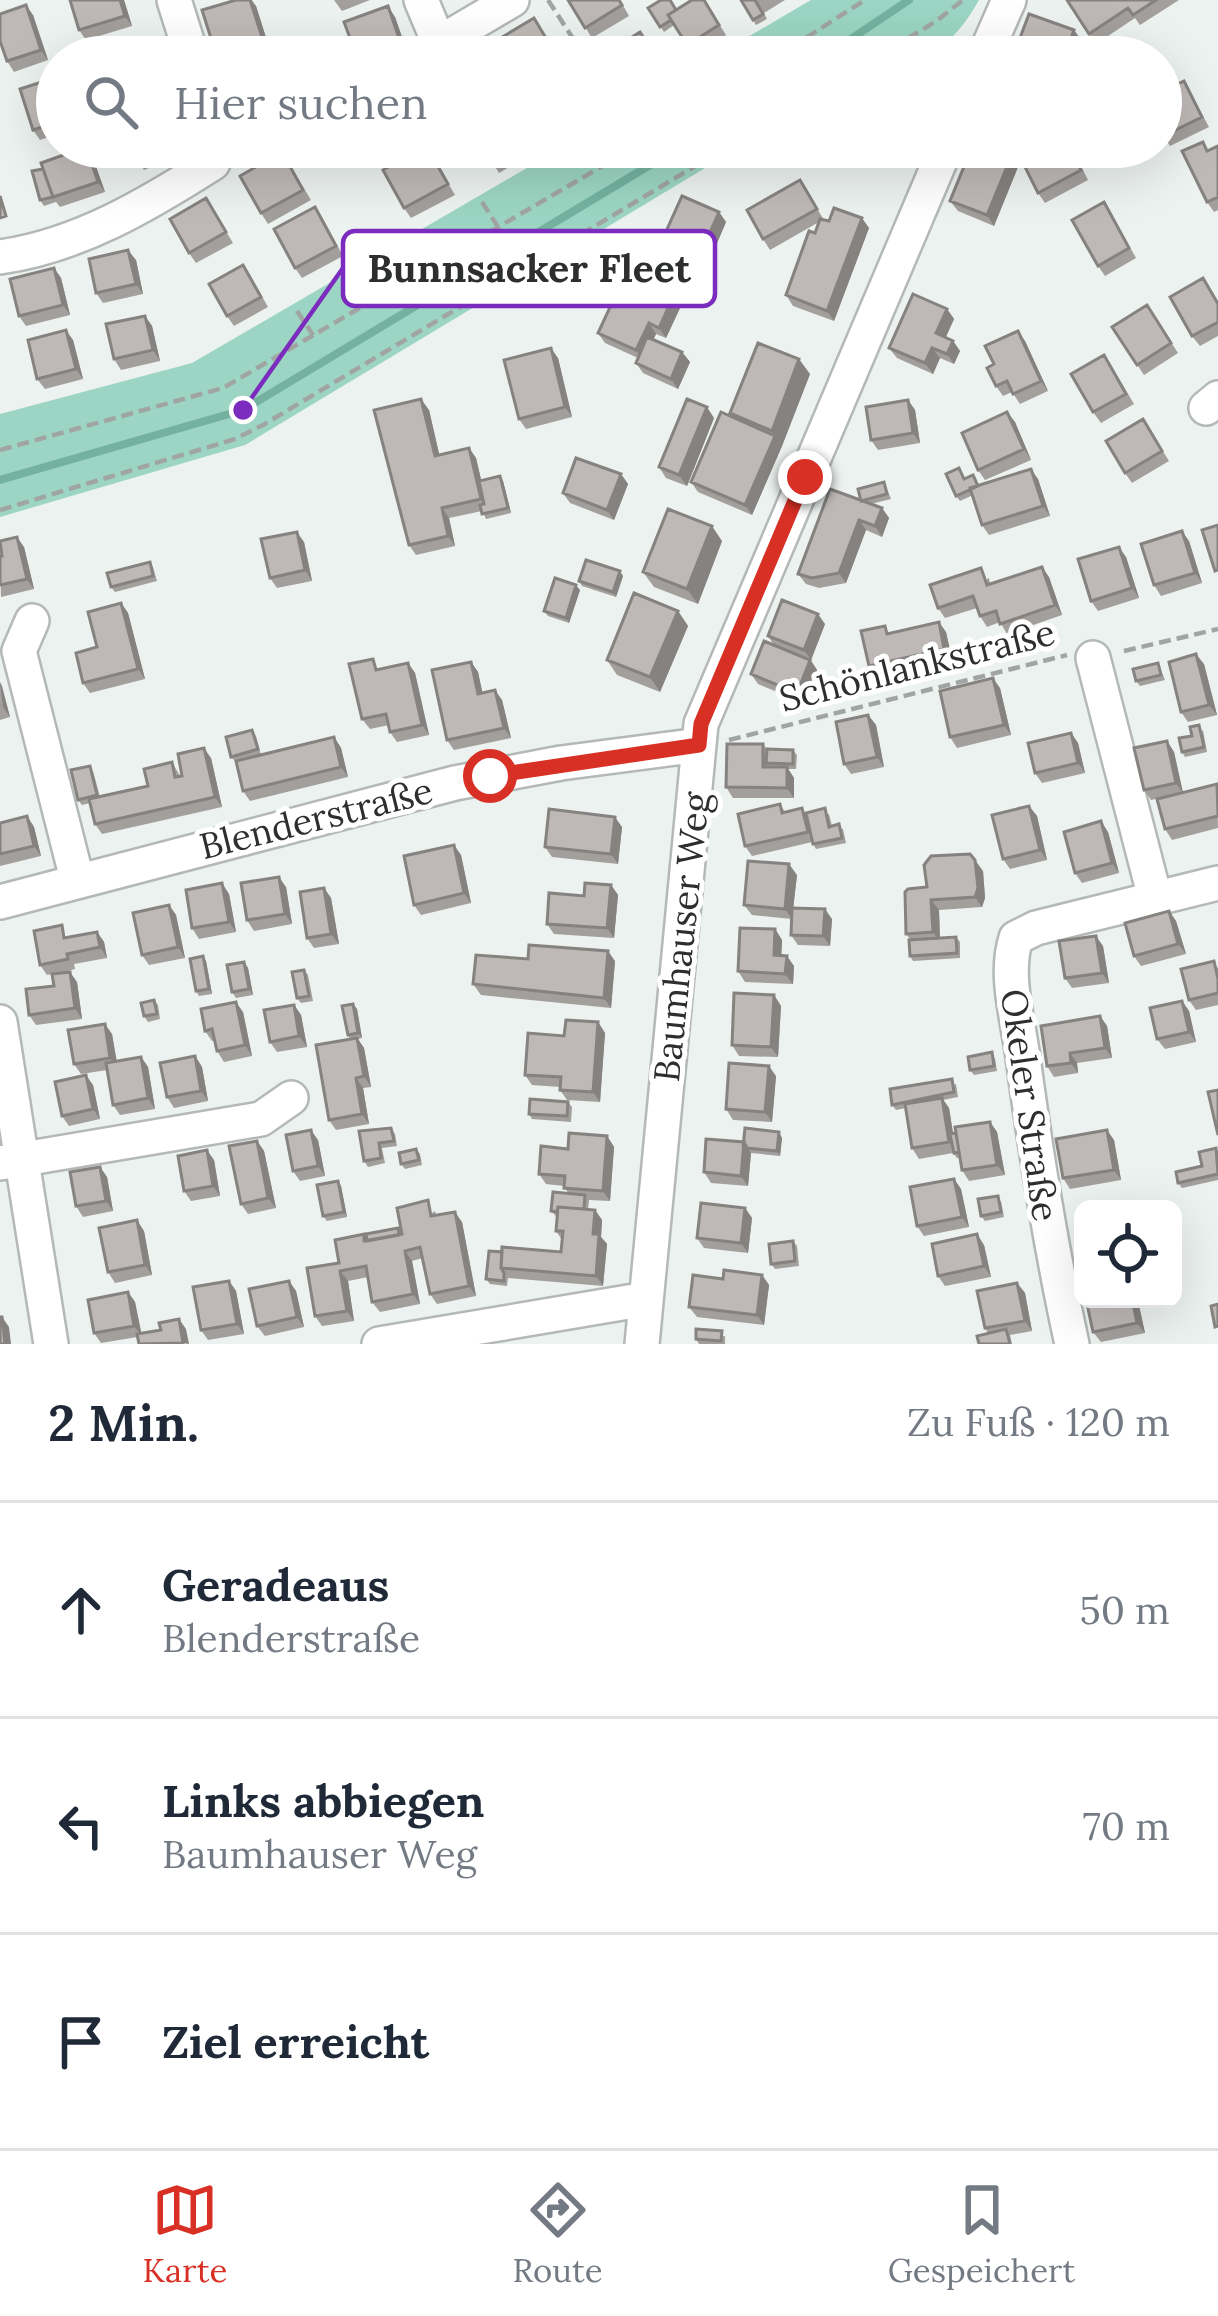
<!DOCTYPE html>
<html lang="de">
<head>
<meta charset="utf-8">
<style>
  :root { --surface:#fff; --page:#f2f2f3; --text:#1f2937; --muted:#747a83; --line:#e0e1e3; --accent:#d93025 }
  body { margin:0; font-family:Lora,serif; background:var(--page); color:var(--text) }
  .controls { position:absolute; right:36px; bottom:36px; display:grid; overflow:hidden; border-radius:18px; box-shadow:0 12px 48px #0002 }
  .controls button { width:108px; height:108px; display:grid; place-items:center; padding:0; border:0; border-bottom:3px solid var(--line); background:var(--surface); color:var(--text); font:60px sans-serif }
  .stop { position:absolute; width:36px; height:36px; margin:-27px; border:9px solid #d93025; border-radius:50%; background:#fff }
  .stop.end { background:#d93025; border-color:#fff; box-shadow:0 3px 12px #0008 }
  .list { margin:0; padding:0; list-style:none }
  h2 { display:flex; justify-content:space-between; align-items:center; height:156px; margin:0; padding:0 48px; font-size:51px }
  h2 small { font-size:39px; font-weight:400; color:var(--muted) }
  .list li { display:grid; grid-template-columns:78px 1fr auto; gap:36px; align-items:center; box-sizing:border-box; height:216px; padding:0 48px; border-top:3px solid var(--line) }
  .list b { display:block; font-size:45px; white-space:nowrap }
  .list p { margin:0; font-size:39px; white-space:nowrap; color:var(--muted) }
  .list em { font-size:39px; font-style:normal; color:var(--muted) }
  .icon { flex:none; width:66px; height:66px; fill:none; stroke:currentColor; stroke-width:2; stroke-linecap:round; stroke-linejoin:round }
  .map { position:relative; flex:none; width:1218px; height:1344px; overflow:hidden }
  .search { position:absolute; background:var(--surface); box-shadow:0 12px 48px #0002; left:36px; right:36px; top:36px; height:132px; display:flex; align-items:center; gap:30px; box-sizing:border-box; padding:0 42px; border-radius:66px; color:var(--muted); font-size:45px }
  .sheet { height:804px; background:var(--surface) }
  nav { display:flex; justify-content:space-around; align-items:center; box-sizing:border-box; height:168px; border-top:3px solid var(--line); background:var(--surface); font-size:33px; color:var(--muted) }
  nav a { display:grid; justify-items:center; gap:6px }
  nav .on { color:var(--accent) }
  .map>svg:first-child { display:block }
  .green { fill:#9cd5c3 }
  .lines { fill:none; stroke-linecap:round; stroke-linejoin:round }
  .stream { stroke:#74b29f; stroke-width:8 }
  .minor-casing { stroke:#b4b9b7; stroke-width:38 }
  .path { stroke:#a0a5a3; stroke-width:4.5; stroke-dasharray:12 6; stroke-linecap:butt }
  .minor { stroke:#fff; stroke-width:33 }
  .wall { fill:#a39f9d }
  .shaded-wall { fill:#858280 }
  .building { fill:#beb9b7; stroke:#858280; stroke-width:3 }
  .route { stroke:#d93025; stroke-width:15 }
  .labels { text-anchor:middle; stroke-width:10; stroke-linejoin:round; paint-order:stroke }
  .street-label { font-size:36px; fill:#2d2f2f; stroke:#fff }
  .leader { fill:none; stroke:#7b2cbf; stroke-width:4.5 }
  .callout-dot { fill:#7b2cbf; stroke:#fff; stroke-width:4.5 }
  .callout { fill:#fff; stroke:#7b2cbf; stroke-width:4.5 }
  .callout-label { font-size:39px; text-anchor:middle; font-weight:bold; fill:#2d2f2f }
</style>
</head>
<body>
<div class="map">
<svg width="1218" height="1344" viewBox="0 0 1218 1344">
  <rect width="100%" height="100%" fill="#ecf2f0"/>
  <path class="green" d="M811,0H979C962,30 941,57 904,57L899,51L890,57H714Z
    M563,147H740L245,445L0,517V414L192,363Z"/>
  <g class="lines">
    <path class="stream" d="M824,57L909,0
      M0,480L243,410L680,147"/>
    <g class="minor-casing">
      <path id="minor" d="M174,0L192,57
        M421,0L439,43L512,0
        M984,57L1009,0
        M0,257C78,246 147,205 213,163L210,147
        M1206,408L1218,398
        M32,621L19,651L77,879
        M1093,658L1155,898
        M0,902L455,783L561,763L699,745
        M0,1022L51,1344
        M0,1163L261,1119L291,1098
        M379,1344L646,1299
        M642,1344L701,724L946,147
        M1072,1344C1051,1249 1036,1154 1023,1058C1018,1019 1004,975 1016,938L1036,928L1218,883"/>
    </g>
    <path class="path" d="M548,0L585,57
      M776,57L865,0
      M877,57L935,22L963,0
      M482,202L498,227
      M297,311L313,335
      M0,450L223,388L635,147
      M0,510L235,439L263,425L727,147
      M1124,651L1218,629
      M729,740L1067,655"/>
    <use href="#minor" class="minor"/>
  </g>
  <path class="wall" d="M70,0H124L132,26L86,40L79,30Z
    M236,0H252L256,6L269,47L237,57H219L215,51Z
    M334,0H370L342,11Z
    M568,0H620L629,16L592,38Z
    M704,0L726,35L694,55L674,25L664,32L648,8L676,10Z
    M741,0H785L764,13L767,19L756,25Z
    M1067,0H1179L1140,25L1135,18L1096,44Z
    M33,15L48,60L14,72L7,61Z
    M395,17L409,57H357Z
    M534,18L559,57H510Z
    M1074,30L1081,40L1075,57H1026L1017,46Z
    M57,77V134L40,140L33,130Z
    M1184,81L1209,127L1170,146L1161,132Z
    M1218,146V210L1214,212L1207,202Z
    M130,147H185L187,151L144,170Z
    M371,147H406L380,162Z
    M427,147L455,195L411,218L404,208Z
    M483,147H533L536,151L499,173Z
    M827,147H893V159L835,157Z
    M1010,147H1030L1015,154Z
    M282,152L311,200L268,224L261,213Z
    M1013,152L1020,162L994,226L958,211L950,201Z
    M1076,156L1088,180L1045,203L1038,193Z
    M93,158L105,192L60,207L56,202L44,206L40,200Z
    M800,180L824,220L869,228L834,321L793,306L786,295L819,222L770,250L763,239Z
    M206,198L233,243L196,263L189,253Z
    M719,212L726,222L709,262L671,246L664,236Z
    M1111,213L1136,258L1105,276L1098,266Z
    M322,217L343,256L302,278L295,268Z
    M136,260L143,294L103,303L96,293Z
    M54,268L61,278L70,315L26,326L19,316Z
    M250,275L268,307L234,326L227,316Z
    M1210,288L1218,301V336L1200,346L1192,336Z
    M688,291L666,338L656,334L653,340L682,352L690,362L678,389L643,373L636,363L638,358L605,343L598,333L625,294Z
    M1147,305L1178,353L1144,375L1112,327Z
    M947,309L954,319L946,337L953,341L960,351L954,364L940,358L933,374L897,358L889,348Z
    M145,316L152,326L160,361L121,370L114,359Z
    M73,340L83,379L45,389L37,379Z
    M1025,341L1048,391L1020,404L1012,392L1003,396L996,386L994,364Z
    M558,358L572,417L526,429L519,419Z
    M1111,365L1134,404L1101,423L1093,412Z
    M810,374L782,446L752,515L698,492L691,482L733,418L730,413Z
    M908,400L915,410L920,443L878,450L871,440Z
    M429,410L439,455L469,448L476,458L481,480L503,481L511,513L486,519L482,511L449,518L455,546L416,555L409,545Z
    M1007,412L1015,422L1031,460L985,480L978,470Z
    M714,418L687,486L666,478L659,467Z
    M1143,419L1169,461L1132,483L1125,473Z
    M621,474L628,484L614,520L570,503L563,493Z
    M965,478L979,485L1038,479L1050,516L989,535L982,525L973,495L960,501L956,496Z
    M884,482L891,499L871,504L882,508L889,518L882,537L866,530L846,583L819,588L806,584L798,574L861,501Z
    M722,541L698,604L654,587L643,572Z
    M1189,541L1202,583L1161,596L1154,585Z
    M304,542L312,581L277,588L270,578Z
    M24,547L34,589L1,597L0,556Z
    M1126,557L1139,598L1098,611L1091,601Z
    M150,562L153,567L157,581L115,592L111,587Z
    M623,576L616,597L582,586L579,581Z
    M1049,577L1062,615L1007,634L1000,622L987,627L980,616L977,608L945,618L938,608L989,578L990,584Z
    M580,590L569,623L548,616L544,611Z
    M121,603L128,613L145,679L90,693L83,683L97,647Z
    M678,611L688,626L660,692L617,675L607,660Z
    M825,624L811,660L817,670L804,703L758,684L751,674L774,645L768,636Z
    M946,632L952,659L876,676L869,666L890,633Z
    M471,662L478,672L482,693L502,700L511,738L454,750L447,740Z
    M408,663L415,673L429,735L397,742L390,732L389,725L370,729L362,719L380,669Z
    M1158,663L1165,680L1140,686L1136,681Z
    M1204,664L1217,715L1188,722L1181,712Z
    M0,682L10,717L0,720Z
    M1000,688L1011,735L957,748L950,737Z
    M868,715L876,725L884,767L851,774L844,764Z
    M252,730L256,736L261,755L334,737L341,748L348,777L250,801L243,791L236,762L231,757Z
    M1203,730L1207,752L1185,757L1182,752Z
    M1071,733L1078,743L1085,773L1042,783L1035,773Z
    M1167,741L1174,752L1183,793L1217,784L1218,828L1172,840L1165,829L1178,794L1151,800L1144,790Z
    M763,744L767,749L793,750L797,755L796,769H788L794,778V798H733L726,787Z
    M211,758L222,807L102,834L95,824L90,803L82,805L78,800L93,771L100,797L148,786L172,762L180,776Z
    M780,804L785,812L829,814L832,826L843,829L846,843L816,849L812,842L752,856L745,846Z
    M1029,806L1037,816L1047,860L1010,869L1003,859Z
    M27,816L34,827L41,856L0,866V823Z
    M622,827L618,864L552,857L545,847Z
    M1108,832L1119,873L1082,883L1075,873Z
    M461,855L471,903L421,915L414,905Z
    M983,871L985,898L982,907L939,910L940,938L956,937L960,942V958L913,961L910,956V939L906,934L927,887Z
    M797,875L793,908L832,919L830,946L798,945L791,935L792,919L752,915L744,905Z
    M611,885L618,895L614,938L554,934L547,924L584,896Z
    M286,887L292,924L254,931L247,920Z
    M324,888L331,898L339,944L314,948L307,938Z
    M229,894L236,932L199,939L192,928Z
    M169,905L176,915L185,958L149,965L142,955Z
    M1169,911L1176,921L1186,954L1141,966L1134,956Z
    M775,929L782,940L781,955L794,966L793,984L745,982L738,971Z
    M97,932L104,942L107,958L74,964L75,969L55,974L77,982L82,1019L36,1025L29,1015L54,986L52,974L47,975L40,965L69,937Z
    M1103,946L1109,983L1072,988L1065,978Z
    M203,956L206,961L212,994L199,996L196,991Z
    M528,959L615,961L611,1008L481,995L473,984Z
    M244,962L248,968L253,995L236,998L232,992Z
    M1218,967V1005L1196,1010L1189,1000Z
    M304,970L308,975L313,1001L301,1003L297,998Z
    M774,995L781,1006L778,1057L739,1056L732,1045Z
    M154,1000L158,1005L160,1019L148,1022L144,1016Z
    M1182,1001L1189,1011L1196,1042L1165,1049L1157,1039Z
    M353,1004L357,1009L362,1038L358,1039L364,1048L371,1087L363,1088L369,1124L336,1130L329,1120L350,1039L348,1035Z
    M294,1005L301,1015L307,1047L277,1052L270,1042Z
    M243,1012L252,1056L224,1062L217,1051L214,1040L212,1041L205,1031Z
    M1100,1016L1107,1026L1112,1058L1077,1063L1078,1073L1054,1077L1047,1066Z
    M598,1022L605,1033L600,1102L567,1100L560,1090V1087L532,1085L525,1075L564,1036Z
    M112,1034L116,1061L141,1057L148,1067L155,1109L120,1115L113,1105L107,1070L81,1074L74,1064Z
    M195,1056L202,1067L208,1101L174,1108L167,1097Z
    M995,1058L997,1071L974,1075L970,1070Z
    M776,1076L772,1122L733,1120L726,1109Z
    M956,1084L958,1097L943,1100L949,1108L953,1133L990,1122L997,1132L1005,1175L969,1181L962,1170L960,1158H957L953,1153L919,1159L912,1148L906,1108L896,1110L892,1105Z
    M93,1085L100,1119L69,1126L62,1116Z
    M568,1102L572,1107L571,1122L532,1119L529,1114Z
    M391,1128L395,1134L397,1146L382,1148L385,1163L368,1167L364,1161Z
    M607,1136L614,1147L610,1201L589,1200L588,1210H595L602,1220L601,1237L607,1244L603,1286L508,1278L507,1286L490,1284L486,1279L489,1251L561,1252L562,1240L556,1231L557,1217L551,1211L568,1193L564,1186L546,1184L539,1174L568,1149Z
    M782,1138L780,1156L751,1153L748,1186L711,1183L704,1172L743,1142Z
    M318,1140L325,1176L300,1181L293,1171Z
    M1114,1140L1121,1180L1070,1189L1063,1178Z
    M257,1141L264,1151L276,1208L248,1214L241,1204Z
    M416,1149L420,1154L422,1165L405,1169L401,1164Z
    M1218,1150V1180L1182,1188L1178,1183L1202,1166Z
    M214,1160L220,1196L191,1201L184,1191Z
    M100,1167L107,1177L113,1211L83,1217L76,1206Z
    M954,1179L961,1189L969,1227L924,1236L917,1226Z
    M341,1186L347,1217L327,1221L323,1216Z
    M1001,1201L1004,1217L985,1221L981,1216Z
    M745,1208L752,1218L748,1253L704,1248L697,1238Z
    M435,1211L436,1215L462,1222L476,1296L437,1304L430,1294L423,1258L412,1261L420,1304L380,1312L372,1302L368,1277L348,1281L354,1321L322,1326L315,1316L339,1263L364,1234L367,1239L402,1234Z
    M144,1231L152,1275L115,1283L108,1272Z
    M793,1241L797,1246L799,1266L775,1269L771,1264Z
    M984,1245L991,1277L945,1286L938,1276Z
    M762,1275L769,1285L764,1325L697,1317L689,1307Z
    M229,1281L236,1291L244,1334L208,1340L201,1330Z
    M289,1281L296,1291L304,1327L265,1336L257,1326Z
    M1017,1283L1025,1293L1032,1331L1010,1335L1012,1344L988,1333L985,1328Z
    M128,1292L135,1302L141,1333L186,1329L101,1343L94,1333Z
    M1086,1299H1137L1145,1333L1101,1342L1093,1332Z
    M725,1336V1344H699L696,1339Z"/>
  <path class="shaded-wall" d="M120,0H124L132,26L125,16Z
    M250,0L256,6L269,47L262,37Z
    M26,5L33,15L48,60L41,50Z
    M388,6L395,17L409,57L403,50Z
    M1074,30L1081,40L1075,57H1064Z
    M86,147L93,158L105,192L98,182Z
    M886,147H893V159L886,149Z
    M1013,152L1020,162L994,226L987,215Z
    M719,212L726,222L709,262L701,252Z
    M862,218L869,228L834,321L827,311Z
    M128,250L136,260L143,294L136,284Z
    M54,268L61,278L70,315L63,305Z
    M680,281L688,291L666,338L659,328Z
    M947,309L954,319L943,343L936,333Z
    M145,316L152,326L160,361L153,350Z
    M649,323L656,334L643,361L636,350Z
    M66,330L73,340L83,379L76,369Z
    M1018,331L1025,341L1048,391L1041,381Z
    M953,341L960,351L954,364L947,354Z
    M551,348L558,358L572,417L565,407Z
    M932,348L940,358L933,374L925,363Z
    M682,352L690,362L678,389L671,379Z
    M799,359L810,374L782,446L752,515L745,505L775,436L772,431Z
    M421,399L429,410L442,466L435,456Z
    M908,400L915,410L920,443L913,433Z
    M707,407L714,418L687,486L679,475Z
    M1007,412L1015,422L1031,460L1024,449Z
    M469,448L476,458L488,509L481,499Z
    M1031,469L1038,479L1050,516L1043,506Z
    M621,474L628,484L614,520L607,510Z
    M500,476L503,481L511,513L508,508Z
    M442,508L449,518L455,546L448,536Z
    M882,508L889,518L882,537L875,526Z
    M859,520L866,530L846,583L839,573Z
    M712,526L722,541L698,604L687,589Z
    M1182,531L1189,541L1202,583L1195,573Z
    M297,532L304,542L312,581L305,570Z
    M17,537L24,547L34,589L27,579Z
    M1119,547L1126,557L1139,598L1132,588Z
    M1042,567L1049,577L1062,615L1055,605Z
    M620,571L623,576L616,597L613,592Z
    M576,585L580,590L569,623L566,618Z
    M121,603L128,613L145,679L138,669Z
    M678,611L688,626L660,692L650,677Z
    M818,614L825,624L811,660L804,650Z
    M939,622L946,632L952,659L944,649Z
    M1196,654L1204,664L1217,715L1209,705Z
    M810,660L817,670L804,703L797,693Z
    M471,662L478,672L485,704L478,694Z
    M408,663L415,673L429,735L422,725Z
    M993,678L1000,688L1011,735L1004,725Z
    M0,682L2,686L10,717L3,707Z
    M495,690L502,700L511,738L504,728Z
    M868,715L876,725L884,767L877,757Z
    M1071,733L1078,743L1085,773L1078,763Z
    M334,737L341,748L348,777L341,767Z
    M1167,741L1174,752L1183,793L1176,783Z
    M204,748L211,758L222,807L215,797Z
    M787,767L794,778V798L787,788Z
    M1029,806L1037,816L1047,860L1040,850Z
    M27,816L34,827L41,856L34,846Z
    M615,817L622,827L618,864L611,854Z
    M1101,821L1108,832L1119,873L1112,863Z
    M454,845L461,855L471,903L464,893Z
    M975,860L983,871L985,898L982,907L975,897Z
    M789,864L797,875L792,919L785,909Z
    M279,877L286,887L292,924L285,914Z
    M222,883L229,894L236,932L229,922Z
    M611,885L618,895L614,938L607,928Z
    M324,888L331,898L339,944L331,934Z
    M931,900L939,910L940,943L933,932Z
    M169,905L176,915L185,958L178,947Z
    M825,909L832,919L830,946L823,936Z
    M1169,911L1176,921L1186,954L1178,944Z
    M775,929L782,940L781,965L774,955Z
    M97,932L104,942L107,958L100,947Z
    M1096,936L1103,946L1109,983L1102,973Z
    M608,951L615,961L611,1008L604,998Z
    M203,956L206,961L212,994L209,989Z
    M787,956L794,966L793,984L785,974Z
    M244,962L248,968L253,995L249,989Z
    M70,972L77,982L82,1019L75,1008Z
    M774,995L781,1006L778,1057L771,1047Z
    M1182,1001L1189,1011L1196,1042L1189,1032Z
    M236,1002L243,1012L252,1056L245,1045Z
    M353,1004L357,1009L362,1038L358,1033Z
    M294,1005L301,1015L307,1047L299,1036Z
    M1100,1016L1107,1026L1112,1058L1105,1048Z
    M598,1022L605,1033L600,1102L593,1092Z
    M105,1024L112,1034L118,1068L110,1058Z
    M357,1038L364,1048L371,1087L364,1076Z
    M1070,1053L1077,1063L1078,1073L1071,1063Z
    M195,1056L202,1067L208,1101L201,1091Z
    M141,1057L148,1067L155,1109L148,1098Z
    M769,1066L776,1076L772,1122L765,1112Z
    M86,1075L93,1085L100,1119L93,1109Z
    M356,1078L363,1088L369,1124L362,1114Z
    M942,1098L949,1108L956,1152L949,1142Z
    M990,1122L997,1132L1005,1175L997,1165Z
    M311,1130L318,1140L325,1176L318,1166Z
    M1107,1130L1114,1140L1121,1180L1114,1170Z
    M779,1132L782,1138L780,1156L777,1151Z
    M607,1136L614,1147L610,1201L603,1191Z
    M257,1141L264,1151L276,1208L268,1198Z
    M744,1142L751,1153L748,1186L741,1176Z
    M207,1150L214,1160L220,1196L213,1186Z
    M100,1167L107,1177L113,1211L106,1201Z
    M954,1179L961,1189L969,1227L962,1217Z
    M338,1181L341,1186L347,1217L344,1212Z
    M745,1208L752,1218L748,1253L741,1243Z
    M595,1210L602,1220L601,1237L607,1244L603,1286L596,1276L593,1234Z
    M455,1212L462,1222L476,1296L469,1286Z
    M137,1220L144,1231L152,1275L145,1265Z
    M977,1234L984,1245L991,1277L984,1266Z
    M405,1251L412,1261L420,1304L413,1294Z
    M340,1271L348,1281L354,1321L347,1311Z
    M762,1275L769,1285L764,1325L757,1315Z
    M229,1281L236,1291L244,1334L237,1324Z
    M289,1281L296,1291L304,1327L297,1317Z
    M1017,1283L1025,1293L1032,1331L1025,1321Z
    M128,1292L135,1302L142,1336L134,1326Z
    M1132,1299L1138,1300L1145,1333L1137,1323Z
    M2,1317L9,1327L11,1344H5Z
    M179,1319L186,1329L189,1344L183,1343Z"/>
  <path class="building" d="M70,0H120L125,16L79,30Z
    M236,0H250L262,37L215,51L202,10Z
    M568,0H619L622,5L585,28Z
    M661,0H670L676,10L668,15L671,20L660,27L648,8Z
    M692,0H704L719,25L687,45L668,15Z
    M741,0H755L763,14L753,20Z
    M1067,0H1156L1133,15L1128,8L1089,34Z
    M26,5L41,50L7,61L0,41V14Z
    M388,6L403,50L383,57H357L344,22Z
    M1029,14L1074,30L1064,57H1047L1017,46Z
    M534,18L553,50L542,57H510L499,39Z
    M640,32L656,57H604L603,55Z
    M143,51L144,57H122Z
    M57,77V122L33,130L20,89Z
    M1184,81L1202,117L1163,136L1161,132V92Z
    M1203,142L1207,151L1218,146V197L1207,202L1182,151Z
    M86,147L98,182L53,197L41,163Z
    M130,147H166L136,160Z
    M424,147H427L448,184L404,208L383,170Z
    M483,147H518L492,163Z
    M827,147H886V149Z
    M972,147H1000L1013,152L987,215L950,201Z
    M1039,147H1048L1052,154L1070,147L1081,170L1038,193L1024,165L1030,151Z
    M282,152L303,190L261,213L240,176Z
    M43,169L53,197L40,200L32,171Z
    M800,180L817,209L763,239L747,210Z
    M0,196L6,216L0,218Z
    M682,196L719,212L701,252L664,236Z
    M206,198L226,232L189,253L170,219Z
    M1104,202L1129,248L1098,266L1072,220Z
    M315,207L336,246L295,268L274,229Z
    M834,208L862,218L827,311L786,295L809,231L815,233L820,219L829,221Z
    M128,250L136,284L96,293L89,259Z
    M640,262L680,281L659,328L649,323L636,350L598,333L618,290L625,294Z
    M243,265L261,297L227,316L209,284Z
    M54,268L63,305L19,316L10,279Z
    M1203,278L1218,304V322L1192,336L1170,297Z
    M913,294L947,309L936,333L953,341L947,354L932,348L925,363L889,348Z
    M1147,305L1171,343L1137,365L1112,327Z
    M145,316L153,350L114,359L106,324Z
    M66,330L76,369L37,379L28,340Z
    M1018,331L1041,381L1013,394L1007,381L996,386L987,368L994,364L985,346Z
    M647,337L682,352L671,379L636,363Z
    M758,343L799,359L772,431L730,413Z
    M551,348L565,407L519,419L504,360Z
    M1104,355L1126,394L1093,412L1071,374Z
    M421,399L435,456L469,448L481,499L442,508L448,536L409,545L374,410Z
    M687,399L707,407L679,475L659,467Z
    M908,400L913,433L871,440L866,407Z
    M721,412L775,436L745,505L691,482Z
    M1007,412L1024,449L978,470L962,433Z
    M1143,419L1162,451L1125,473L1106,441Z
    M576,458L621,474L607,510L563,493Z
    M959,468L964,479L973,475L978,486L956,496L946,474Z
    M1031,469L1043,506L982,525L970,488Z
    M500,476L508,508L482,514L480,505L484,504L479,481Z
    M884,482L887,494L861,501L858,489Z
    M830,489L882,508L875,526L859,520L839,573L812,578L798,574Z
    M668,509L712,526L687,589L643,572Z
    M1218,525V570L1215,571L1202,530Z
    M1182,531L1195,573L1154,585L1141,544Z
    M297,532L305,570L270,578L261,539Z
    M17,537L27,579L0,585V556H2L0,541Z
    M1119,547L1132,588L1091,601L1078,559Z
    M586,560L620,571L613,592L579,581Z
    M150,562L153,576L111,587L107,573Z
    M1042,567L1055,605L1000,624L996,611L980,616L973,596L938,608L930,585L981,568L987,585Z
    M555,578L576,585L566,618L544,611Z
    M634,593L678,611L650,677L607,660Z
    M782,600L818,614L804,650L768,636Z
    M121,603L138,669L83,683L76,653L97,647L88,612Z
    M939,622L944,649L869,666L861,631L885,626L887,634Z
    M764,641L810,660L797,693L751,674Z
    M1196,654L1209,705L1181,712L1169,662Z
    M373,659L376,670L408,663L422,725L390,732L386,714L362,719L349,664Z
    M471,662L478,694L495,690L504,728L447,740L432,670Z
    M1158,663L1161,675L1136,681L1133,669Z
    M993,678L1004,725L950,737L940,691Z
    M868,715L877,757L844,764L836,722Z
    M1199,725L1204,747L1182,752L1179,738L1192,736L1190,727Z
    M252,730L258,749L231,757L226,737Z
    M1071,733L1078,763L1035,773L1028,743Z
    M334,737L341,767L243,791L236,761Z
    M1167,741L1176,783L1144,790L1134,748Z
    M727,744H763V767H787V788L726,787Z
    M204,748L215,797L95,824L89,799L148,786L144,769L172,762L175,777L182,776L178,754Z
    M767,749L793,750V764L766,763Z
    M90,766L97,795L78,800L71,770Z
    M1217,784L1218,816L1165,829L1157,799Z
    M780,804L782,813L802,808L808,832L745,846L738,814Z
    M1029,806L1040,850L1003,859L992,815Z
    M825,808L829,827L839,824L842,838L813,844L806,813Z
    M549,809L615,817L611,854L545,847Z
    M27,816L34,846L0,854V823Z
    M1101,821L1112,863L1075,873L1064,832Z
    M454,845L464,893L414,905L404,856Z
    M970,854L975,860L978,888L975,897L931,900L933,932L906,934L905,892L908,889L927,887L924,865L931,856Z
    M748,861L789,864L785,909L744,905Z
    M279,877L285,914L247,920L241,883Z
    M222,883L229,922L192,928L186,890Z
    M585,883L611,885L607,928L547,924L549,893L584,896Z
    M324,888L331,934L307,938L300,892Z
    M169,905L178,947L142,955L133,913Z
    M792,908L825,909L823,936L791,935Z
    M1169,911L1178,944L1134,956L1125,923Z
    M62,925L64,938L97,932L100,947L67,954L68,959L40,965L34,931Z
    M740,928L775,929L774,955L787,956L785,974L738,971Z
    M1096,936L1102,973L1065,978L1059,941Z
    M956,937L957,953L910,956L909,940Z
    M529,945L608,951L604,998L473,984L476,955L528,959Z
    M203,956L209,989L196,991L190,959Z
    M1214,961L1218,979V993L1189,1000L1181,969Z
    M244,962L249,989L232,992L227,965Z
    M304,970L309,996L297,998L292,972Z
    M70,972L75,1008L29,1015L26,989L54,986L52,974Z
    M734,993L774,995L771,1047L732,1045Z
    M154,1000L157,1014L144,1016L141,1003Z
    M1182,1001L1189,1032L1157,1039L1150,1008Z
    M236,1002L245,1045L217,1051L212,1029L205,1031L201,1009Z
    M353,1004L358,1033L348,1035L342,1006Z
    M294,1005L299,1036L270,1042L264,1010Z
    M1100,1016L1105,1048L1070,1053L1071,1063L1047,1066L1041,1026Z
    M566,1020L598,1022L593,1092L560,1090L561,1077L525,1075L528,1033L564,1036Z
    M105,1024L110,1058L74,1064L68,1030Z
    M357,1038L364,1076L356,1078L362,1114L329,1120L316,1045Z
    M992,1052L994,1066L970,1070L968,1057Z
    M195,1056L201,1091L167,1097L160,1063Z
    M141,1057L148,1098L113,1105L106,1063Z
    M729,1063L769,1066L765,1112L726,1109Z
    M86,1075L93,1109L62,1116L55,1082Z
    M952,1079L954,1092L892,1105L890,1089Z
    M1218,1090V1135L1208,1092Z
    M942,1098L949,1142L912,1148L905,1104Z
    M530,1099L568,1102L567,1116L529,1114Z
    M990,1122L997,1165L962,1170L955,1127Z
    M391,1128L394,1141L379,1143L381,1158L364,1161L359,1131Z
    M745,1128L779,1132L777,1151L747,1148L744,1142L743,1147Z
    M311,1130L318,1166L293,1171L286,1135Z
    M1107,1130L1114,1170L1063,1178L1056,1139Z
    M569,1133L607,1136L603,1191L564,1188L565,1176L539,1174L541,1146L568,1149Z
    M956,1133L959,1152L954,1153L950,1134Z
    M706,1139L744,1142L741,1176L704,1172Z
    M257,1141L268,1198L241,1204L229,1146Z
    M1216,1148L1218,1174L1178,1183L1176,1172L1202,1166L1199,1152Z
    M416,1149L419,1160L401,1164L399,1153Z
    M207,1150L213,1186L184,1191L178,1156Z
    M100,1167L106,1201L76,1206L70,1172Z
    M954,1179L962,1217L917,1226L910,1187Z
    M338,1181L344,1212L323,1216L317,1185Z
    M553,1192L585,1195L584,1209L558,1207L557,1212L551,1211Z
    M998,1196L1001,1212L981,1216L978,1199Z
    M428,1200L431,1216L455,1212L469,1286L430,1294L420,1247L405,1251L413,1294L372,1302L366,1266L340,1271L347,1311L315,1316L307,1268L339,1263L335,1240L364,1234V1241L402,1234L397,1208Z
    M701,1203L745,1208L741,1243L697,1238Z
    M558,1207L595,1210L593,1234H599L596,1276L501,1268L502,1247L561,1252L563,1231H556Z
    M137,1220L145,1265L108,1272L99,1228Z
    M398,1228L399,1235L367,1241L366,1234Z
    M977,1234L984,1266L938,1276L932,1244Z
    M793,1241L795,1261L771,1264L769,1244Z
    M489,1251L502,1252L501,1268L504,1273V1281L486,1279Z
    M724,1270L762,1275L757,1315L689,1307L693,1275L723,1279Z
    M229,1281L237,1324L201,1330L193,1287Z
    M289,1281L297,1317L257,1326L249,1289Z
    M1017,1283L1025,1321L985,1328L977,1291Z
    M128,1292L134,1326L94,1333L88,1300Z
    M1086,1299H1132L1137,1323L1093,1332Z
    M1218,1304V1326L1215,1327L1211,1306Z
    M0,1317H2L5,1344H0Z
    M179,1319L183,1343L139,1344L137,1334L161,1330L159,1323Z
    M696,1329L722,1331L721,1341L696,1339Z
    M1006,1329L1010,1344H979L977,1336Z"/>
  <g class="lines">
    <path class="route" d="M490,776L699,745L701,724L805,477"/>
  </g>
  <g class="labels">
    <g class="street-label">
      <text transform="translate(917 665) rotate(-14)" y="13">Schönlankstraße</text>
      <text transform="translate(316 818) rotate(-14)" y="13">Blenderstraße</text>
      <text transform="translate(681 937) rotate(-84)" y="13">Baumhauser Weg</text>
      <text transform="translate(1030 1105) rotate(82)" y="13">Okeler Straße</text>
    </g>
  </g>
  <path class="leader" d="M243 410L343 268"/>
  <circle class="callout-dot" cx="243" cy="410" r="12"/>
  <rect class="callout" x="343" y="231" width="372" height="75" rx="12"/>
  <g class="callout-label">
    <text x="529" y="282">Bunnsacker Fleet</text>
  </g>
</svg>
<div class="controls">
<button><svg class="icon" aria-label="locate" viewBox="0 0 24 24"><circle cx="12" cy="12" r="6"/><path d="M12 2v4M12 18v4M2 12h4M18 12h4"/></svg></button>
</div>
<div class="stop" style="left:490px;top:776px"></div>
<div class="stop end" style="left:805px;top:477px"></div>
<div class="search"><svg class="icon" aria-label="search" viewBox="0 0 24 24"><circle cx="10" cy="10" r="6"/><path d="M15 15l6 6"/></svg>Hier suchen</div>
</div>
<section class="sheet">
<h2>2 Min.<small>Zu Fuß · 120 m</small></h2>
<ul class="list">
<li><svg class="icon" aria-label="ahead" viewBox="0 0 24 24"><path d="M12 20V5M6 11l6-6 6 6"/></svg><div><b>Geradeaus</b><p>Blenderstraße</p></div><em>50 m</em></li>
<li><svg class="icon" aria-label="left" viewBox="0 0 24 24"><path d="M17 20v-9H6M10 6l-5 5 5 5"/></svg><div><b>Links abbiegen</b><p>Baumhauser Weg</p></div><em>70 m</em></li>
<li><svg class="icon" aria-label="arrive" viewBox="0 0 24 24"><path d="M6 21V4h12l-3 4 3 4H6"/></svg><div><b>Ziel erreicht</b></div></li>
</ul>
</section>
<nav>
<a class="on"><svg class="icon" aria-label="map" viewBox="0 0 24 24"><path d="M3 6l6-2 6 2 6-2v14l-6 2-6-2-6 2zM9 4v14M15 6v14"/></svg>Karte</a>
<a><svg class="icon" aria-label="directions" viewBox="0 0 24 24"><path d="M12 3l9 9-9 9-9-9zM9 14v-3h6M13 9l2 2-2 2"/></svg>Route</a>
<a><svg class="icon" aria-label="saved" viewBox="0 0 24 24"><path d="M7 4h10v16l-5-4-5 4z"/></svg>Gespeichert</a>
</nav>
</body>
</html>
